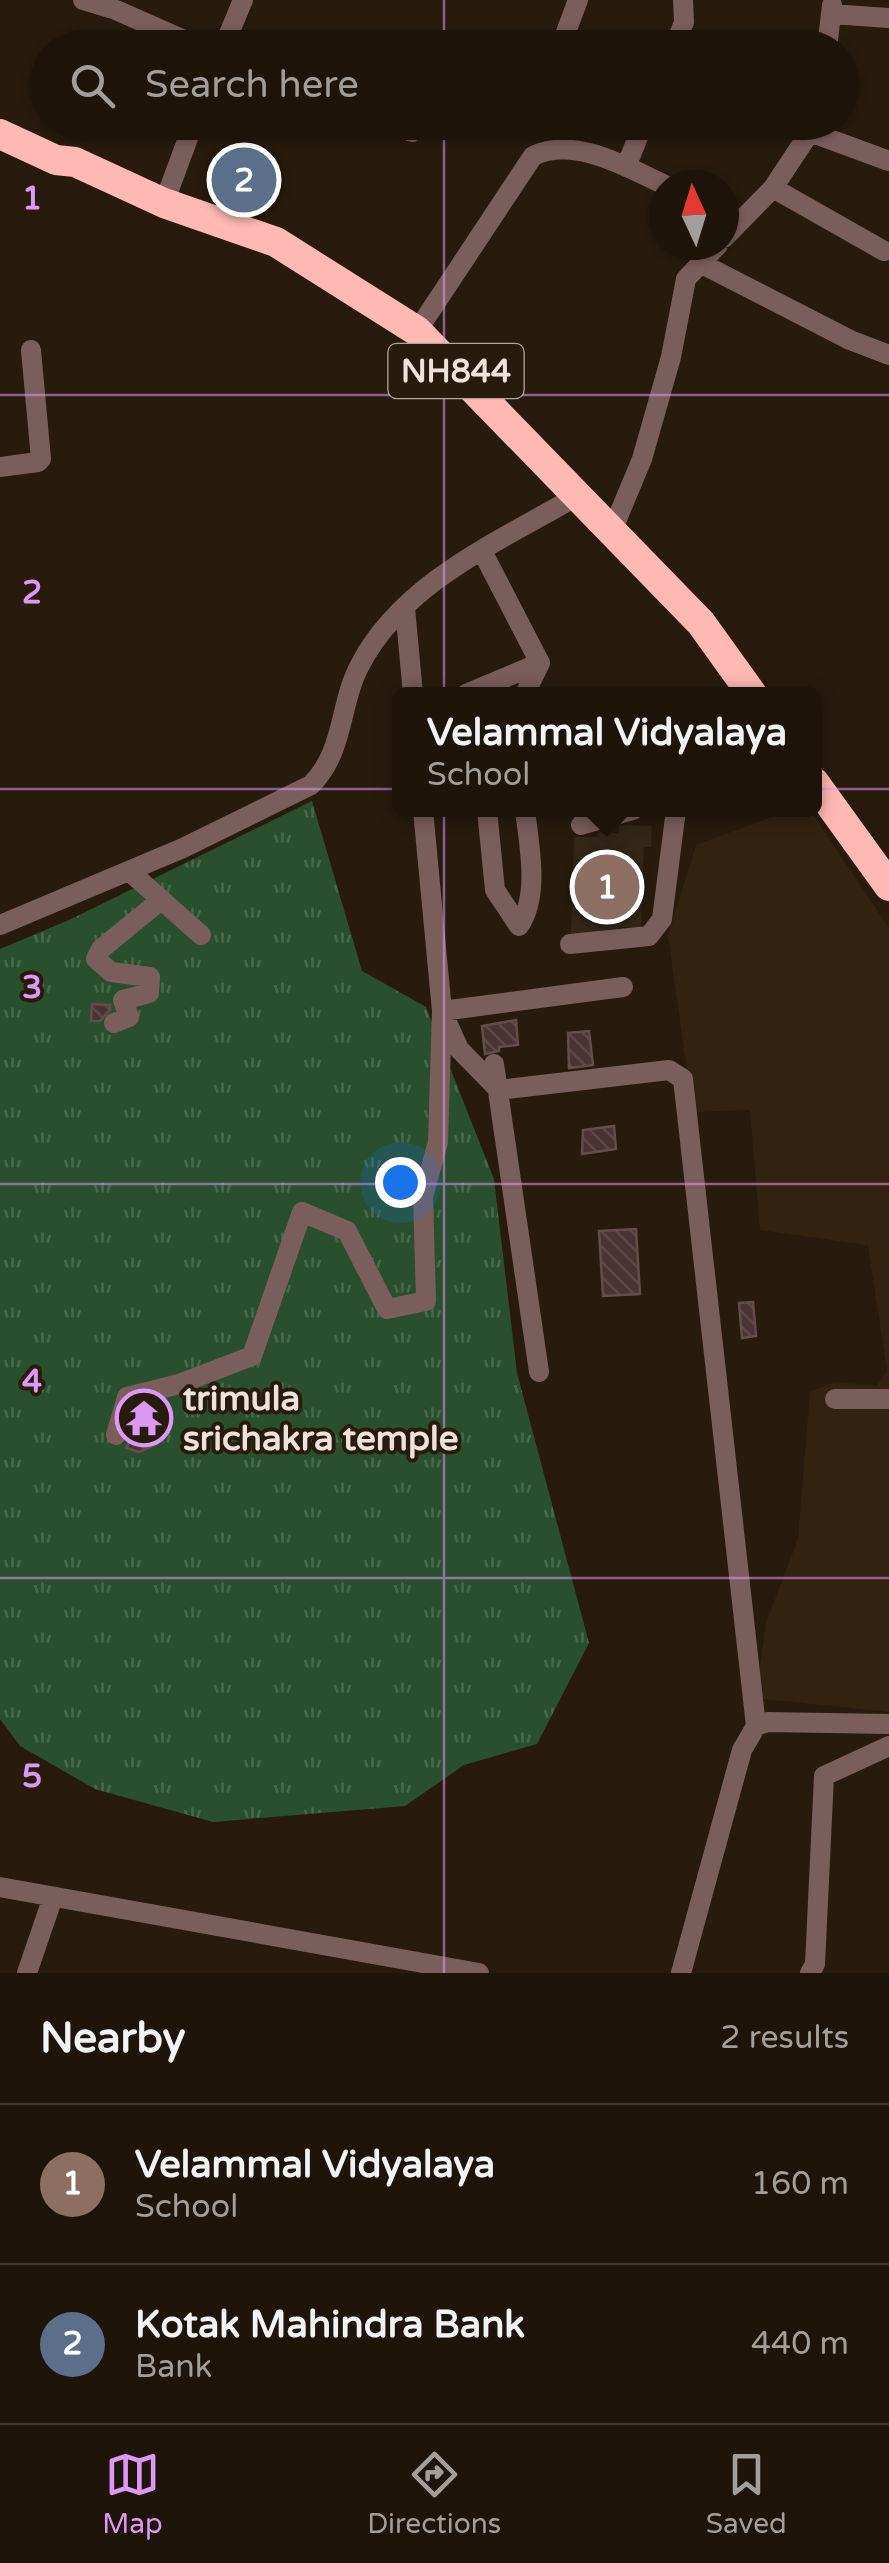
<!DOCTYPE html>
<html lang="en">
<head>
<meta charset="utf-8">
<style>
  :root { --surface:#1e140a; --page:#2b2118; --text:#f1f3f6; --muted:#a19e9c; --line:#3c332b; --accent:#dc99f4 }
  body { margin:0; font-family:"Varela Round",sans-serif; background:var(--page); color:var(--text) }
  .compass { position:absolute; left:649px; top:170px; width:90px; height:90px; border-radius:50%; background:var(--surface); box-shadow:0 2px 8px #0004; rotate:356deg }
  .you { position:absolute; left:400px; top:1182px; width:35px; height:35px; margin:-25px; border:8px solid #fff; border-radius:50%; background:#1a73e8; box-shadow:0 0 0 15px #1a73e833 }
  .badge { display:grid; place-items:center; width:65px; height:65px; border-radius:50%; background:var(--accent); color:#fff; font-size:32px; font-weight:700 }
  .pin { position:absolute; translate:-50% -50%; border:5px solid #fff; box-shadow:0 2px 10px #0006 }
  .popup { position:absolute; left:392px; top:687px; width:430px; height:130px; box-sizing:border-box; display:grid; place-content:center; border-radius:15px; background:var(--surface); filter:drop-shadow(0 2px 8px #0005); font-size:32px; white-space:nowrap; color:var(--muted) }
  .popup b { font-size:38px; color:var(--text) }
  .popup::after { content:''; position:absolute; left:50%; top:100%; margin-left:-20px; border:20px solid transparent; border-top-color:var(--surface) }
  .list { margin:0; padding:0; list-style:none }
  h2 { display:flex; justify-content:space-between; align-items:center; height:130px; margin:0; padding:0 40px; font-size:42px }
  h2 small { font-size:32px; font-weight:400; color:var(--muted) }
  .list li { display:grid; grid-template-columns:65px 1fr auto; gap:30px; align-items:center; box-sizing:border-box; height:160px; padding:0 40px; border-top:2px solid var(--line) }
  .list b { display:block; font-size:38px; white-space:nowrap }
  .list p { margin:0; font-size:32px; white-space:nowrap; color:var(--muted) }
  .list em { font-size:32px; font-style:normal; color:var(--muted) }
  .icon { flex:none; width:55px; height:55px; fill:none; stroke:currentColor; stroke-width:2; stroke-linecap:round; stroke-linejoin:round }
  .map { position:relative; flex:none; width:889px; height:1973px; overflow:hidden }
  .search { position:absolute; background:var(--surface); box-shadow:0 2px 8px #0004; left:30px; right:30px; top:30px; height:110px; display:flex; align-items:center; gap:25px; box-sizing:border-box; padding:0 35px; border-radius:55px; color:var(--muted); font-size:38px }
  .sheet { height:450px; background:var(--surface) }
  nav { display:flex; justify-content:space-around; align-items:center; box-sizing:border-box; height:140px; border-top:2px solid var(--line); background:var(--surface); font-size:28px; color:var(--muted) }
  nav a { display:grid; justify-items:center; gap:5px }
  nav .on { color:var(--accent) }
  .map>svg:first-child { display:block }
  .commercial { fill:#332619 }
  .built { fill:#342211 }
  .grass { fill:url(#grass-tufts) }
  .building { fill:url(#building-back-hatch); stroke:#634c4a; stroke-width:2.5 }
  .lines { fill:none; stroke-linecap:round; stroke-linejoin:round }
  .minor { stroke:#7a5e5c; stroke-width:20 }
  .highway { stroke:#ffb9b5; stroke-width:30 }
  .grid { fill:none; stroke:#dc99f4; stroke-width:2.5; stroke-opacity:0.55 }
  .labels { text-anchor:middle; stroke-width:8; stroke-linejoin:round; paint-order:stroke }
  .shield { fill:#281b0e; stroke:#b2a79e; stroke-width:2.5 }
  .shield-label { font-size:32px; font-weight:bold; fill:#ede3db }
  .poi-label { font-size:35px; font-weight:bold; fill:#ede3db; stroke:#281b0e; text-anchor:start }
  .grid-label { font-size:32px; text-anchor:middle; font-weight:bold; fill:#dc99f4; stroke:#281b0e; stroke-width:8; stroke-linejoin:round; paint-order:stroke }
</style>
</head>
<body>
<div class="map">
<svg width="889" height="1973" viewBox="0 0 889 1973">
  <defs>
    <pattern id="grass-tufts" width="24" height="20" patternUnits="userSpaceOnUse" patternTransform="scale(2.5)"><rect width="24" height="20" fill="#294f2e"/><path d="M3 7l-1-3M5 7V3M7 7l1-3M15 17l-1-3M17 17v-4M19 17l1-3" fill="none" stroke="#48684c"/></pattern>
    <pattern id="building-back-hatch" width="6" height="6" patternUnits="userSpaceOnUse" patternTransform="scale(2.5)"><rect width="6" height="6" fill="#493433"/><path d="M-1 5l2 2M0 0l6 6M5-1l2 2" fill="none" stroke="#5b4846"/></pattern>
  </defs>
  <rect width="100%" height="100%" fill="#281b0e"/>
  <path class="commercial" d="M619,825L652,826L651,847H644L641,928L619,927L618,934L571,933L574,837H596L600,832L618,833Z"/>
  <path class="built" d="M790,810H810L889,928V1712L756,1698L766,1623L798,1539L810,1392L835,1382L877,1386L887,1371L868,1245L760,1230L750,1110L693,1112L668,936L696,845Z"/>
  <path class="grass" d="M312,801L362,971L426,1007L494,1179L517,1373L589,1643L537,1744L464,1765L405,1806L213,1822L95,1789L20,1746L0,1719V949L69,920Z"/>
  <path class="building" d="M92,1004L110,1005V1010L100,1021H91Z
    M516,1020L518,1045L499,1047V1051L485,1054L482,1026Z
    M589,1031L593,1065L569,1068L568,1033Z
    M614,1126L616,1149L582,1154L583,1130Z
    M636,1229L640,1294L603,1296L599,1231Z
    M753,1302L756,1336L742,1338L739,1303Z
    M151,1405L159,1415L153,1433L157,1444L139,1452L126,1448L134,1433L138,1408Z"/>
  <g class="lines">
    <path class="minor" d="M83,0L116,10L202,48
      M831,14L889,18
      M223,48L243,0
      M560,48L578,0
      M674,48L684,22L683,0
      M827,48L832,5
      M387,122L412,132
      M810,132L889,161
      M626,167L644,122
      M773,188L884,251
      M164,203L194,122
      M724,238L773,188L810,132L813,122
      M700,263L850,340L889,355
      M417,331L533,156C575,136 626,167 665,185
      M0,467L38,462L41,459L31,350
      M612,531L642,459L671,357L686,279L718,245
      M482,551L540,663L525,694
      M405,608L413,694
      M466,694L540,663
      M423,810L442,1011L459,1049L499,1090L669,1070L683,1079L756,1726
      M487,810L495,890L519,926C540,895 529,845 525,810
      M581,825L633,810
      M129,871L201,935
      M0,925L183,848L311,785C345,751 339,704 360,665C403,582 500,541 577,496
      M570,944L649,936L662,919L676,810
      M114,1023L129,1017L123,1000L149,993L150,977L111,972L96,959L101,949L161,900
      M494,1064L539,1372
      M835,1399H889
      M116,1435L127,1397L179,1384L252,1356L302,1212L347,1231L387,1309L426,1301L423,1197L438,1142L442,1011L623,987
      M0,1887L479,1973
      M27,1973L53,1897
      M681,1973L742,1750L756,1726L767,1722L889,1724
      M810,1973L815,1964L824,1776L889,1746"/>
    <path class="highway" d="M0,134L56,160L75,162L164,203L276,242L417,331L701,623L752,694
      M814,782L889,886"/>
  </g>
  <path class="grid" d="M444,0V48M444,122V1973M0,395H889M0,789H889M0,1184H889M0,1578H889"/>
  <defs>
    <g id="temple-ring" transform="scale(2.875)"><circle r="9.5" fill="#281b0e" stroke="#dc99f4" stroke-width="1.5"/><path d="M0-6L5-2H3V0L6.5 2.5H4V6H1.5V3h-3V6H-4V2.5H-6.5L-3 0V-2H-5Z" fill="#dc99f4"/></g>
  </defs>
  <g fill-rule="evenodd">
    <use href="#temple-ring" x="144" y="1418"/>
  </g>
  <g class="labels">
    <rect class="shield" x="388.5" y="344" width="135" height="54" rx="8"/>
    <g class="shield-label">
      <text x="456" y="382">NH844</text>
    </g>
    <g class="poi-label">
      <text x="183" y="1410">trimula<tspan x="183" dy="40">srichakra temple</tspan></text>
    </g>
  </g>
  <g class="grid-label">
    <text x="32" y="209">1</text>
    <text x="32" y="603">2</text>
    <text x="32" y="998">3</text>
    <text x="32" y="1392">4</text>
    <text x="32" y="1787">5</text>
  </g>
</svg>
<svg class="compass" viewBox="-18 -18 36 36"><path d="M0-13l5 13h-10z" fill="#e53935"/><path d="M0 13l5-13h-10z" fill="#a19e9c"/></svg>
<div class="you"></div>
<div class="pin badge" style="left:607px;top:887px;background:#8d6e63">1</div>
<div class="popup"><b>Velammal Vidyalaya</b>School</div>
<div class="pin badge" style="left:244px;top:180px;background:#5c6f8a">2</div>
<div class="search"><svg class="icon" aria-label="search" viewBox="0 0 24 24"><circle cx="10" cy="10" r="6"/><path d="M15 15l6 6"/></svg>Search here</div>
</div>
<section class="sheet">
<h2>Nearby<small>2 results</small></h2>
<ul class="list">
<li><span class="badge" style="background:#8d6e63">1</span><div><b>Velammal Vidyalaya</b><p>School</p></div><em>160 m</em></li>
<li><span class="badge" style="background:#5c6f8a">2</span><div><b>Kotak Mahindra Bank</b><p>Bank</p></div><em>440 m</em></li>
</ul>
</section>
<nav>
<a class="on"><svg class="icon" aria-label="map" viewBox="0 0 24 24"><path d="M3 6l6-2 6 2 6-2v14l-6 2-6-2-6 2zM9 4v14M15 6v14"/></svg>Map</a>
<a><svg class="icon" aria-label="directions" viewBox="0 0 24 24"><path d="M12 3l9 9-9 9-9-9zM9 14v-3h6M13 9l2 2-2 2"/></svg>Directions</a>
<a><svg class="icon" aria-label="saved" viewBox="0 0 24 24"><path d="M7 4h10v16l-5-4-5 4z"/></svg>Saved</a>
</nav>
</body>
</html>
